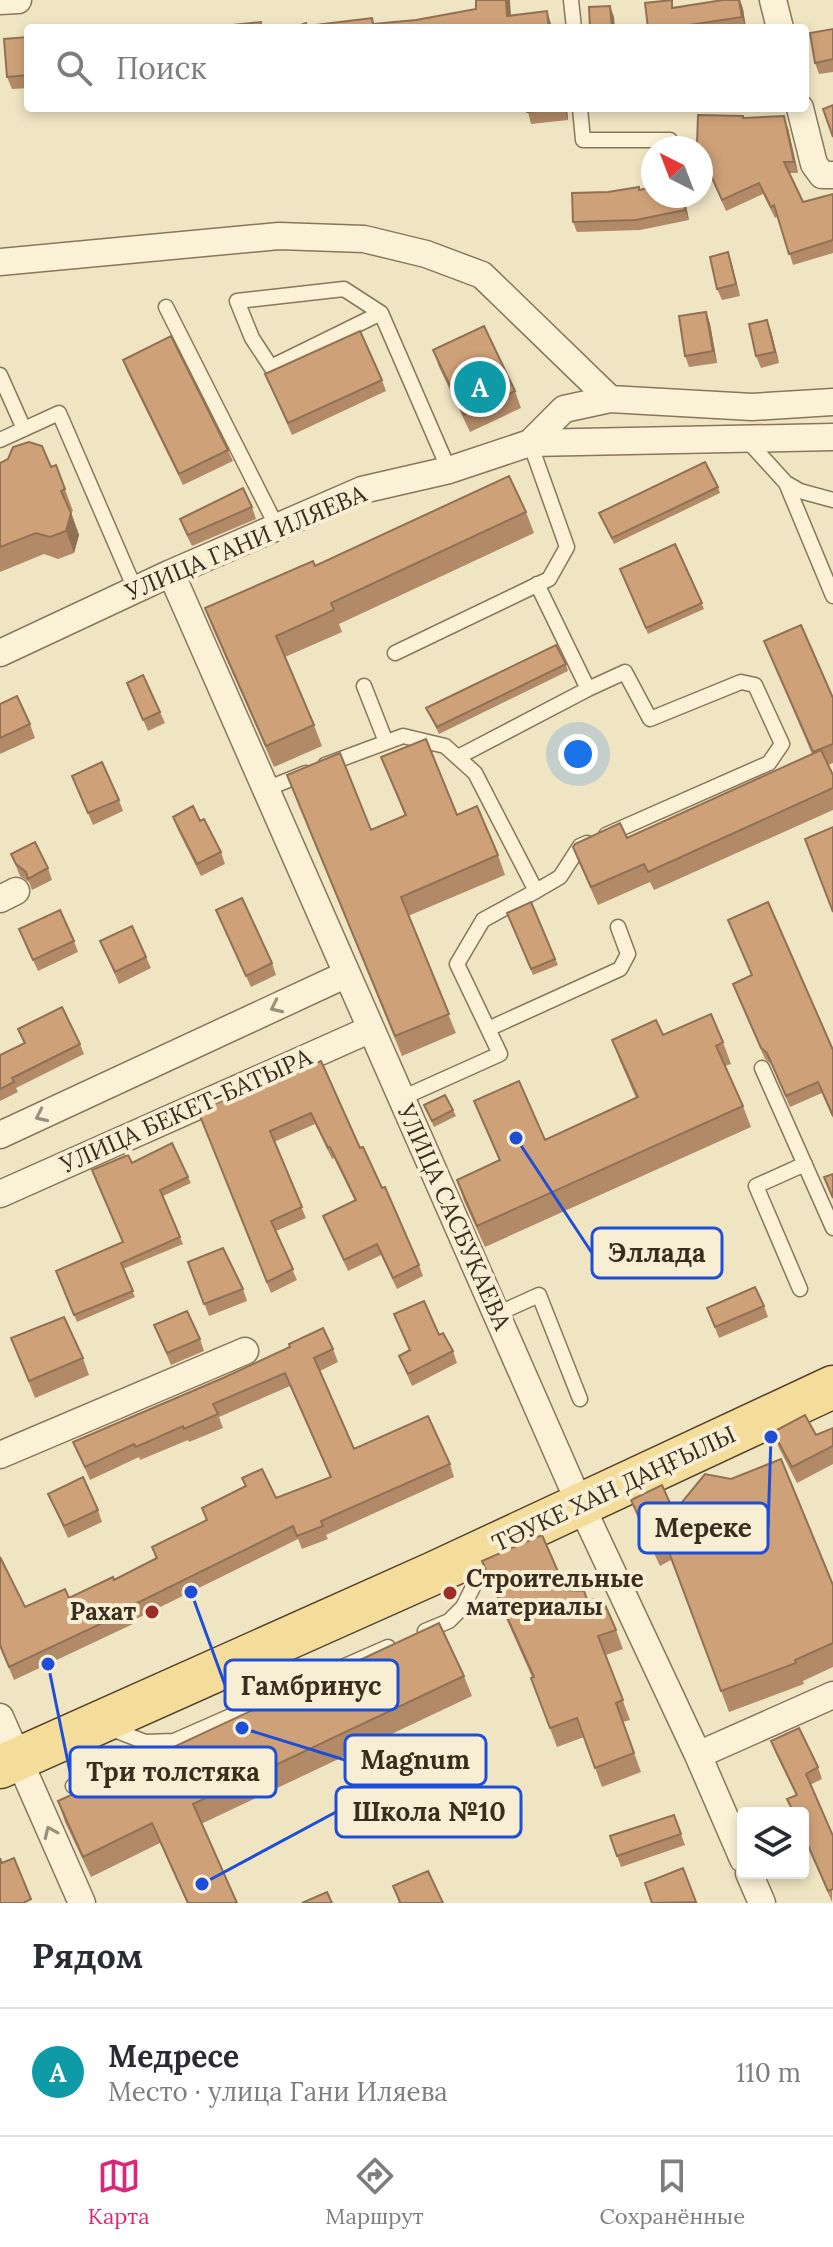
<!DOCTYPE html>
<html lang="ru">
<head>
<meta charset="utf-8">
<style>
  :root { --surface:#fff; --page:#f7f7f7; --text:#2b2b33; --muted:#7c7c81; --line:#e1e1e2; --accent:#db2777 }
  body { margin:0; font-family:Lora,serif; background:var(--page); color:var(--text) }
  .controls { position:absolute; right:24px; bottom:24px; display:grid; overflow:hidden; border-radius:8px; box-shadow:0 4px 12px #0003 }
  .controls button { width:72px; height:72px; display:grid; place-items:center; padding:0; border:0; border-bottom:2px solid var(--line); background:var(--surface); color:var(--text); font:40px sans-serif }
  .compass { position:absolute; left:641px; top:136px; width:72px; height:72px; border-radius:50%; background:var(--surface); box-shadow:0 4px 12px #0003; rotate:318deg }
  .you { position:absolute; left:578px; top:754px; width:28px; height:28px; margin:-20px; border:6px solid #fff; border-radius:50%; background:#1a73e8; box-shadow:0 0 0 12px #1a73e833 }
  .badge { display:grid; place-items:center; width:52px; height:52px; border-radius:50%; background:var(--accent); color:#fff; font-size:26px; font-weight:700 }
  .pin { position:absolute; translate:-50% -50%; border:4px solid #fff; box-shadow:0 2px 8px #0006 }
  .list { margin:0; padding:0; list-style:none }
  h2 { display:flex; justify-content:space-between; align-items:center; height:104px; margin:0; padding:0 32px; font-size:34px }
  h2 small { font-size:26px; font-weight:400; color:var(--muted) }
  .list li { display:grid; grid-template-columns:52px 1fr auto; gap:24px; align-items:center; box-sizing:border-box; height:128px; padding:0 32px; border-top:2px solid var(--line) }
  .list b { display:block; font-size:30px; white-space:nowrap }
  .list p { margin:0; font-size:26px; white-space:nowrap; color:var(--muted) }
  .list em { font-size:26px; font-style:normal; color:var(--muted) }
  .icon { flex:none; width:44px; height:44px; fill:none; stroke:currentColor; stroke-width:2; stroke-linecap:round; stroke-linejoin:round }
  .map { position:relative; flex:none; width:833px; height:1903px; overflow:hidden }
  .search { position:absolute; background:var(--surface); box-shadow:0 4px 12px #0003; left:24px; right:24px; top:24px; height:88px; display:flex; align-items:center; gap:20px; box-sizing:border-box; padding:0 28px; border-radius:8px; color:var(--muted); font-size:30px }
  .sheet { height:232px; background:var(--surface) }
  nav { display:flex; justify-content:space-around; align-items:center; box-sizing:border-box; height:112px; border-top:2px solid var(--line); background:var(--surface); font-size:22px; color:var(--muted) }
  nav a { display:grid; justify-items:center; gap:4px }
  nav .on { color:var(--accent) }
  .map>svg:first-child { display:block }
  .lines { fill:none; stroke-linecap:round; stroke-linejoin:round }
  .service-casing { stroke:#8a7659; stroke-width:17 }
  .minor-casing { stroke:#8a7659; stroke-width:29 }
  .primary-casing { stroke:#58442d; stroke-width:45 }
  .service { stroke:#faf1d7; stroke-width:14 }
  .minor { stroke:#faf1d7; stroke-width:26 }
  .primary { stroke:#f4dd9a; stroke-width:42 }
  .wall { fill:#b28a67 }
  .shaded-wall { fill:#917154 }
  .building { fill:#cfa178; stroke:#917154; stroke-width:2 }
  .oneway { stroke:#9a8f7a }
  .poi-dot { fill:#9b2e27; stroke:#f7eed3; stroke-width:3 }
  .labels { text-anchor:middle; stroke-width:8; stroke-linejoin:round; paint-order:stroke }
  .street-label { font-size:24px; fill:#3a2d1e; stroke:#f7eed3 }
  .poi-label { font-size:24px; font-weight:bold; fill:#3a2d1e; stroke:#f7eed3; text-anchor:start }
  .leader { fill:none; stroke:#1d4ed8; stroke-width:3 }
  .callout-dot { fill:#1d4ed8; stroke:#f7eed3; stroke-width:3 }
  .callout { fill:#f7eed3; stroke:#1d4ed8; stroke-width:3 }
  .callout-label { font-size:26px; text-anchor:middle; font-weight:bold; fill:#3a2d1e }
</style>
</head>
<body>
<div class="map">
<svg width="833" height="1903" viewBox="0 0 833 1903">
  <rect width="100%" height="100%" fill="#efe5c3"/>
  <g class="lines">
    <g class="service-casing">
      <path id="service" d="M571,0L574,28
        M580,108L583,140H670
        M166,307L277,527
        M381,313L271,367L252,338L237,301L344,289L381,313L449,470
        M0,375L24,429
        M746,439L786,483L800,491L833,500
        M0,440L59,413L135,589
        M786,483L833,596
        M537,584L588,689L625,672L650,719L741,682L755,685L782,744L769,763L606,835
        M395,653L549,579L567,547L530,443
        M364,686L386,742
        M458,757L588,689
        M325,765L403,736L445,746L475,773L536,891L560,877L580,846L587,843
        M266,789L306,773
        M488,1029L620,969L628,954L618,927
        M762,1068L833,1228
        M402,1098L500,1054L457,964L483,920L536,891
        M800,1289L756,1186L805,1164
        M497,1314L539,1295L580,1399
        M425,1631L449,1621L463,1607L487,1559
        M107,1727L145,1742L174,1741L388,1647
        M73,1786L166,1744"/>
    </g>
    <g class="minor-casing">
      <path id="minor" d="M773,0L780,28
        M0,1L18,0
        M800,108L814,164L822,175H833
        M0,262L279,236L364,239L426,254L482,275L610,399
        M530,443L564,409L610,399L752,407L833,402
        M171,573L571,1484L698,1755L743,1859
        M0,653L171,573L362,490L449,470L530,443L833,437
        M0,899L16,891
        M0,1135L347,974
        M0,1194L371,1029
        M0,1455L245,1351
        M0,1717L82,1903
        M698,1755L833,1695
        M749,1873L762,1903"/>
    </g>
    <g class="primary-casing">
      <path id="primary" d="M0,1767L434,1573L833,1387"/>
    </g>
    <use href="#service" class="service"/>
    <use href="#minor" class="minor"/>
    <use href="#primary" class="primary"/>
  </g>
  <path class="wall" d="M740,0L743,9L746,28H648L674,7Z
    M833,29V72L819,74L815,63Z
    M28,37V88L12,89L7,77Z
    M527,108H567L568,120L531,124Z
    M743,118L788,128L798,173H789L803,202L833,194V253L793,265L778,216L775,218L763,194L726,211L701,155V148Z
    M640,189L684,196L689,220L640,230L577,232L573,222L608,192Z
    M728,252L740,296L722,300L717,289Z
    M706,312L710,324L717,363L689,367L685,356Z
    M771,331L779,363L761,368L756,356Z
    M433,350L515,391L521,408L470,432L439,367Z
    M123,360L228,450L233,461L183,485L127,371Z
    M265,374L382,380L386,391L292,435Z
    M0,463L51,467L56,465L73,511L71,512L79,535L74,553L58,559L44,554L0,572Z
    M718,487L720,493L614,544L599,513Z
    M252,507L256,519L192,546L184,530L180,519Z
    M526,512L534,533L339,624L342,632L285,657L314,725L322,746L274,767L213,629L205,608L315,566Z
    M675,544L704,609L648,634L620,569Z
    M764,641L833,698V763L828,765L833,776V810L654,890L650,882L598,905L580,865L573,847L627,838L812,754Z
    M566,664L568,671L439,734L426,708Z
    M127,683L160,712L165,723L148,731Z
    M0,704L30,724L35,738L0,754Z
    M381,757L457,815L498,855L505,875L408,916L456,1033L402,1056L287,775L371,830L405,816Z
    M72,776L119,800L123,811L93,825Z
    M173,817L200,821L221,852L225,864L201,876L177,828Z
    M11,854L48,868L52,880L32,890L29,882L20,876Z
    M531,902L558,965L533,975L507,913Z
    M216,910L272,963L276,975L251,987Z
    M728,920L833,1050V1118L822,1093L790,1107L771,1064L765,1059L733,984L752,975Z
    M19,929L74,941L78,952L38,971Z
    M100,941L146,957L151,968L119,984Z
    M18,1029L80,1044L84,1054L16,1088L18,1092L0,1101V1055L24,1044Z
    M663,1035L723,1042L731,1064L725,1066L743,1106L751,1127L485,1247L464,1201L457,1180L499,1160L474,1101L545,1140L636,1098L620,1061L612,1040Z
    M273,1081L360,1148L419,1265L423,1276L397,1289L381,1255L348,1271L323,1216L355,1201L334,1158L332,1159L315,1124L274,1142L306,1218L276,1231L297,1280L271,1293L198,1111L230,1100Z
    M424,1105L453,1110L456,1116L434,1127Z
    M132,1163L188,1177L191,1183L163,1196L183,1244L123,1269L135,1297L77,1322L56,1271L122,1243Z
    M188,1262L243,1289L247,1301L209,1316Z
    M764,1306L768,1317L719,1338L707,1308Z
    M394,1314L439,1335L453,1351L457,1363L412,1386L399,1356L410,1350Z
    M154,1325L200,1339L204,1351L171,1365Z
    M11,1338L83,1358L89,1375L35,1398Z
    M333,1349L338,1362L320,1371L354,1449L450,1464L454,1477L326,1535L328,1539L302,1549L298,1539L132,1621L133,1624L14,1680L0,1647L25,1607L69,1598L114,1580L156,1559L152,1547L206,1520L202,1508L245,1486L242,1478L276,1498L330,1477L290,1386L219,1417L223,1428L189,1442L188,1440L140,1460L139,1457L90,1480L73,1442Z
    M833,1428V1464L797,1483L779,1448L773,1432L816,1435Z
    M48,1494L98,1510L102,1522L68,1538Z
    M631,1500L674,1512L833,1585V1667L803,1681L804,1684L729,1712L671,1560L660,1566L639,1521Z
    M482,1561L566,1590L587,1599L616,1630L623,1649L606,1655L630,1720L623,1722L641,1772L602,1787L584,1737L557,1747L531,1678L532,1677L489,1580Z
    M464,1676L472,1696L201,1824L237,1903H187L160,1843L91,1877L65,1822L58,1801Z
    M771,1741L818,1767L822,1779L810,1785L833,1836L832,1902L803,1836V1813H793L792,1811L787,1799L796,1795L775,1752Z
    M674,1815L685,1845L621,1867L610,1836Z"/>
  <path class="shaded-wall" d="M506,0H510V2L512,28L507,16Z
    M740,0L743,9L746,28L742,17Z
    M610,6L614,17L615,28H612Z
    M547,11L551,24L552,28H549Z
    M564,108H567L568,120Z
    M784,116L788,128L798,173L794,162Z
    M682,196H684L689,220L685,210Z
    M728,252L732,264L740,296L736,284Z
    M706,312L710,324L717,363L713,351Z
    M767,320L771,331L779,363L775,352Z
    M71,513L79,535L74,553L66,531Z"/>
  <path class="building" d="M476,0H506L507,16L547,11L549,28H292L306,23L307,26L372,18L373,24L416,20L476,9Z
    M672,0V8L723,0H739L742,17L670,28H648L645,3Z
    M610,6L612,28H590L589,7Z
    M261,22V28H230H233V25Z
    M833,29V59L815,63L810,33Z
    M28,37V75L7,77L4,39Z
    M833,105V137L823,109Z
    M527,108H564V109L527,112Z
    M698,115L743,116V118L784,116L794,162H784L803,202L833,194V240L789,254L774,205L771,207L759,183L722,200L701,153V148H699L697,144Z
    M639,187V190L653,187V196H682L685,210L636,220L573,222L572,193L608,192Z
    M728,252L736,284L717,289L710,257Z
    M706,312L713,351L685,356L679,316Z
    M767,320L775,352L756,356L749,324Z
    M484,326L515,391L464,415L433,350Z
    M360,331L382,380L288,423L265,374Z
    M171,336L228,450L179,474L123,360Z
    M29,442L42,446L51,467L56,465L65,489L61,491L71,513L66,531L50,537L36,533L0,547V463L8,459L13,447Z
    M705,462L718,487L612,538L599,513Z
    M509,476L526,512L331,603L334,610L276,636L314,725L266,746L205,608L313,561L315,566Z
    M243,488L252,507L188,535L180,519Z
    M675,544L702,603L646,628L620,569Z
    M801,625L833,698V744L813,752L764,641Z
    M556,645L566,664L437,727L426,708Z
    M143,675L160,712L143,720L127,683Z
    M17,696L30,724L0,738V704Z
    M426,739L457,815L477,806L498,855L401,897L449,1014L395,1036L287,775L340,753L371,830L406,815L381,757Z
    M821,750L833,775V788L648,872L644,864L591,887L573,847L575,844L620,823L627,838Z
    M102,762L119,800L88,813L72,776Z
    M193,806L200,821L204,819L221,852L197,864L173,817Z
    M833,827V912L805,839Z
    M35,842L48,868L28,879L26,872L16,864L11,854Z
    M242,898L272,963L246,976L216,910Z
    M531,902L555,959L531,969L507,913Z
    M768,902L833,1050V1116L818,1082L786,1096L767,1053L761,1048L733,984L752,975L728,920Z
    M60,910L74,941L33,960L19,929Z
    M132,926L146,957L115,972L100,941Z
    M62,1007L80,1044L12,1078L14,1082L0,1089V1055L25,1043L18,1029Z
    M711,1014L723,1042L716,1046L743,1106L477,1226L457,1180L500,1160L474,1101L519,1081L545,1140L638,1097L612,1040L656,1020L663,1035Z
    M321,1061L360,1148L363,1147L382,1188L385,1187L419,1265L393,1278L377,1244L344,1260L323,1216L356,1200L330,1147L328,1148L311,1113L270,1131L302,1207L271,1221L293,1269L267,1282L198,1111L229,1098L230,1100L273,1081L274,1083Z
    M445,1095L453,1110L432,1121L424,1105Z
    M172,1143L188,1177L160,1190L180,1237L121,1263L133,1291L74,1315L56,1271L123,1242L92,1170L128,1155L132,1163Z
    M833,1174V1198L824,1177Z
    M223,1248L243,1289L204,1304L188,1262Z
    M755,1287L764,1306L715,1327L707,1308Z
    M424,1301L439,1335L443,1333L453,1351L408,1374L399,1356L410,1350L394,1314Z
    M187,1311L200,1339L167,1353L154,1325Z
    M64,1317L83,1358L29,1381L11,1338Z
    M323,1328L333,1349L314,1358L354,1449L428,1416L450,1464L321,1521L323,1526L297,1536L293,1526L127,1608L128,1611L9,1667L0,1645V1557L25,1607L65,1589L69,1598L113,1577L114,1580L157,1558L152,1547L207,1520L202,1508L246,1486L242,1478L262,1469L276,1498L331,1477L285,1373L213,1404L218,1414L184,1429L183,1426L136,1447L134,1444L85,1467L73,1442L223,1378L290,1347L289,1344Z
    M805,1415L816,1435L833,1428V1446L792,1467L773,1432Z
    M781,1459L833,1585V1643L795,1660L796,1663L721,1691L664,1539L652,1545L631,1500L662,1485L674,1512L705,1474L731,1479Z
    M83,1477L98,1510L64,1526L48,1494Z
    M542,1535L566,1590L584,1591L587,1599L603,1600L616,1630L598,1636L623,1700L616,1703L634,1753L595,1768L577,1718L550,1728L531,1678L534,1677L482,1561Z
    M439,1623L464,1676L193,1804L237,1903H188L152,1823L83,1857L58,1801Z
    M799,1728L818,1767L806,1774L833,1836V1889L828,1891L803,1834V1813H794L787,1799L797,1795L771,1741Z
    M674,1815L681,1834L617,1856L610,1836Z
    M0,1858L2,1863L14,1858L31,1899L25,1902V1903H0Z
    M683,1868L696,1902L652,1903L645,1883Z
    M428,1871L443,1903H399L400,1902L393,1886Z
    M327,1892L332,1903H302Z"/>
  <defs><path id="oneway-chevron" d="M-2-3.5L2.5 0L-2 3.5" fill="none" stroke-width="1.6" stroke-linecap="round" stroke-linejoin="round" transform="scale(2)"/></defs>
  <g class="oneway">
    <use href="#oneway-chevron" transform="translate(276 1007) rotate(155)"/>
    <use href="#oneway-chevron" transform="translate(41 1116) rotate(155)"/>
    <use href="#oneway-chevron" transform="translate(50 1832) rotate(-114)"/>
  </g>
  <g class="poi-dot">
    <circle cx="450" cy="1593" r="8"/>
    <circle cx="152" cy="1612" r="8"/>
  </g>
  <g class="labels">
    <g class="street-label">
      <text transform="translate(246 543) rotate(-23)" y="8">УЛИЦА ГАНИ ИЛЯЕВА</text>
      <text transform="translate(186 1111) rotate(-24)" y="8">УЛИЦА БЕКЕТ-БАТЫРА</text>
      <text transform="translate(454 1217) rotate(66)" y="8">УЛИЦА САСБУКАЕВА</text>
      <text transform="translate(614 1489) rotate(-25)" y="8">ТӘУКЕ ХАН ДАҢҒЫЛЫ</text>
    </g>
    <g class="poi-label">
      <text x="466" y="1587">Строительные<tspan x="466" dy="28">материалы</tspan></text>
      <text x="136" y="1620" text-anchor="end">Рахат</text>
    </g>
  </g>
  <path class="leader" d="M516 1138L592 1253M771 1437L768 1528M191 1592L225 1685M242 1728L345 1760M48 1664L70 1772M202 1884L336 1812"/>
  <g class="callout-dot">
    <circle cx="516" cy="1138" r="8"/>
    <circle cx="771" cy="1437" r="8"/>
    <circle cx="191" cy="1592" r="8"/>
    <circle cx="242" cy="1728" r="8"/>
    <circle cx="48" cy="1664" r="8"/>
    <circle cx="202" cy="1884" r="8"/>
  </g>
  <g class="callout">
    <rect x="592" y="1228" width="130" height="50" rx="8"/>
    <rect x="639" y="1503" width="129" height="50" rx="8"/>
    <rect x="225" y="1660" width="173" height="50" rx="8"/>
    <rect x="345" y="1735" width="141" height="50" rx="8"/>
    <rect x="70" y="1747" width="206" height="50" rx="8"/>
    <rect x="336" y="1787" width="185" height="50" rx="8"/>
  </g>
  <g class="callout-label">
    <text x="657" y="1262">Эллада</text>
    <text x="703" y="1537">Мереке</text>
    <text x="311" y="1695">Гамбринус</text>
    <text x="415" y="1769">Magnum</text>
    <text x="173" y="1781">Три толстяка</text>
    <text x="429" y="1821">Школа №10</text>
  </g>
</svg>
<div class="controls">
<button><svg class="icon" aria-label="layers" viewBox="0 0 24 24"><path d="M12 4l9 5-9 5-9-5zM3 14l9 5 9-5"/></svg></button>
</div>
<svg class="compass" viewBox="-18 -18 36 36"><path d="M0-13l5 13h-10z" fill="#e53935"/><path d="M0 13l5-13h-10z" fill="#7c7c81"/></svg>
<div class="you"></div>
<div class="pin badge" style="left:480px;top:387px;background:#0f9aa8">A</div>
<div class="search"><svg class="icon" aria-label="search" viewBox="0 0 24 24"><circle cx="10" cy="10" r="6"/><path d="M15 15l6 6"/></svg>Поиск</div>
</div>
<section class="sheet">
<h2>Рядом<small></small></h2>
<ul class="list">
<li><span class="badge" style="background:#0f9aa8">A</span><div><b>Медресе</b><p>Место · улица Гани Иляева</p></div><em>110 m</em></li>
</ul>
</section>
<nav>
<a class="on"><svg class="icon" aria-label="map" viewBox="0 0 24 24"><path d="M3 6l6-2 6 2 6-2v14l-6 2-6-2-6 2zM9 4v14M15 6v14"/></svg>Карта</a>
<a><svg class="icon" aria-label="directions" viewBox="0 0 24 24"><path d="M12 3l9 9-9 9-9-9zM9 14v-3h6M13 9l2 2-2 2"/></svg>Маршрут</a>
<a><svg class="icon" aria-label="saved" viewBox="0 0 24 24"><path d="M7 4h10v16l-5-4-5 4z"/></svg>Сохранённые</a>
</nav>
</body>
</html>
